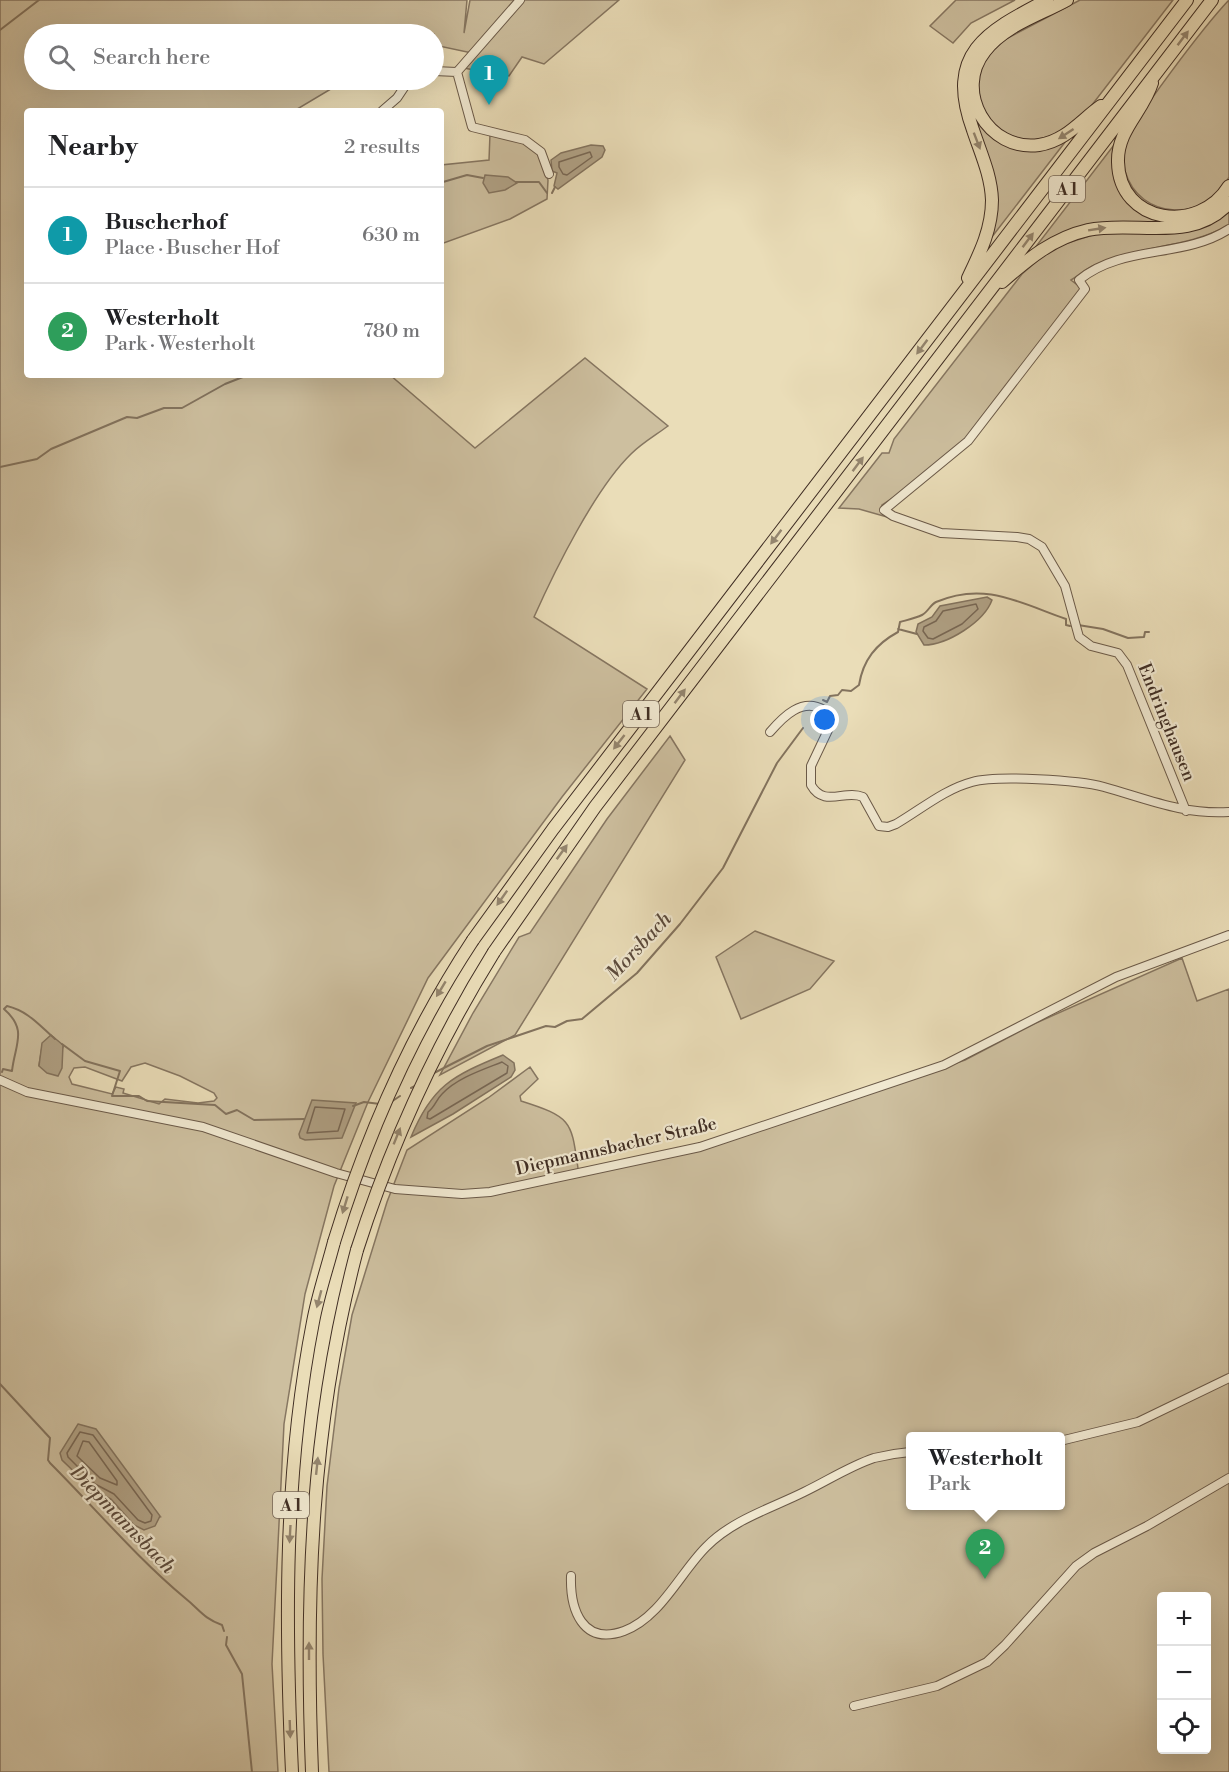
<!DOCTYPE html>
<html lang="en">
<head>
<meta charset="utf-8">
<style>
  :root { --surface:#fff; --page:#f2f2f2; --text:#202124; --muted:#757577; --line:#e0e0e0; --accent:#8f2418 }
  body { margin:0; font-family:"Libre Bodoni",serif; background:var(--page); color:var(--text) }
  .controls { position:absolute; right:18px; bottom:18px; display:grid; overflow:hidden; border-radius:6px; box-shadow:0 6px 24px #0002 }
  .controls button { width:54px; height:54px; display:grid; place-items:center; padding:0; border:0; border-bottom:2px solid var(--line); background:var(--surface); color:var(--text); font:30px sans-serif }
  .you { position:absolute; left:825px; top:720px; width:21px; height:21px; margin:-15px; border:4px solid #fff; border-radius:50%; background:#1a73e8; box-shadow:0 0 0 9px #1a73e833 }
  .badge { display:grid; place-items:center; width:39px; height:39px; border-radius:50%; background:var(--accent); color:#fff; font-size:20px; font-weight:700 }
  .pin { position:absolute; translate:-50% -50px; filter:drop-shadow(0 2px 3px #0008) }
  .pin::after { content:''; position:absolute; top:32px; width:21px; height:18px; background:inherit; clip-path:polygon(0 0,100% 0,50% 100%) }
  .popup { position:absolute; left:906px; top:1432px; width:159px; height:78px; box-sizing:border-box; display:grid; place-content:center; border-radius:6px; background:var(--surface); filter:drop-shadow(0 2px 4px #0005); font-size:20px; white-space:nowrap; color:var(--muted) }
  .popup b { font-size:22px; color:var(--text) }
  .popup::after { content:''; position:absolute; left:50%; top:100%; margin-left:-12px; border:12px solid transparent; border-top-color:var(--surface) }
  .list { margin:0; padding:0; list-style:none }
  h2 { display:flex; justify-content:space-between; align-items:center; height:78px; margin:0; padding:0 24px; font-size:26px }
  h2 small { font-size:20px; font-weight:400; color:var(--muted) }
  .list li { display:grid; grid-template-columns:39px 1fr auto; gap:18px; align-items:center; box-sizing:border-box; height:96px; padding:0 24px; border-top:2px solid var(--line) }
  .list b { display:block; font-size:22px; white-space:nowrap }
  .list p { margin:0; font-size:20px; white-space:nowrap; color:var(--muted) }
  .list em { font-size:20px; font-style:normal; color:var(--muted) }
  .icon { flex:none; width:33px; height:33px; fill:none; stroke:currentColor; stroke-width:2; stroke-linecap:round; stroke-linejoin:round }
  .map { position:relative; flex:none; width:1229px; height:1772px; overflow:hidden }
  .search { position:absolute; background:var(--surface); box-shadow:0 6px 24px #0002; left:24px; top:24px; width:420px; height:66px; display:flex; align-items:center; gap:15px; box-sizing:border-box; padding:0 21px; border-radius:33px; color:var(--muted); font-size:22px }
  .panel { position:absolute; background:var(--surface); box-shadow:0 6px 24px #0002; left:24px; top:108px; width:420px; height:270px; border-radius:6px }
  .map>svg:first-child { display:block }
  .green { fill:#cdbf9f; stroke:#867661; stroke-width:1.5; fill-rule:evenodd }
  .water { fill:#b0a185; stroke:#83735e; stroke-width:1.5 }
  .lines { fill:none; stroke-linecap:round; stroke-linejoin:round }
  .shore { stroke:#786754; stroke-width:1.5 }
  .stream { stroke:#83735e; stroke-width:2 }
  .minor-casing { stroke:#6a5948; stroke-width:10 }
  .highway-casing { stroke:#3f2d23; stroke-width:14 }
  .minor { stroke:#f1e9d1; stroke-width:8 }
  .highway { stroke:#eaddb8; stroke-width:12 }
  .highway-bridge-casing { stroke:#3f2d23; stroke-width:14; stroke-linecap:butt }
  .highway-bridge { stroke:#eaddb8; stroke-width:12 }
  .oneway { fill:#94856e }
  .labels { text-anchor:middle; stroke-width:4.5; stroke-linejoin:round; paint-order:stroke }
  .shield { fill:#f1e9d1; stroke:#746557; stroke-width:1.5 }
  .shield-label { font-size:16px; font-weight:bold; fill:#3f2d23 }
  .street-label { font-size:18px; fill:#3f2d23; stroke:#f1e9d1 }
  .water-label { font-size:20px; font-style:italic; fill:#5b4a3c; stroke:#f1e9d1 }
</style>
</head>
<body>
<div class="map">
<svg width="1229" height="1772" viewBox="0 0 1229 1772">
  <rect width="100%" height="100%" fill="#eaddb8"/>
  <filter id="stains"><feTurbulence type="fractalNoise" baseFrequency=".00333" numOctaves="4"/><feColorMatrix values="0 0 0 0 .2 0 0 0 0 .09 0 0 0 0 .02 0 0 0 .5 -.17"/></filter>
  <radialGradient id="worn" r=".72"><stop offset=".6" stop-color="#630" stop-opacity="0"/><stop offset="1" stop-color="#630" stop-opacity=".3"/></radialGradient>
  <path class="green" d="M0,0H467L464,33L470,0H619L544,64L522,57L509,76L463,68L472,53L434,45V34H34V80H346L294,111H27V375H390L475,448L585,358L668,426C656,435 642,443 631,454C595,489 555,570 534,617L647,689L562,797L428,978L368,1102L334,1186L305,1294L284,1424L272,1664L278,1772H0ZM42,1047H63L61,1052L39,1065ZM145,1063L180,1076L214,1093L217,1098L214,1101L198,1103L165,1099L159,1104L123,1093L124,1089L116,1087L112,1094L72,1084L69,1077L74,1068L85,1067L122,1081L131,1067ZM92,1489L160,1517L134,1525L111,1499Z
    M956,0H1015L971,23L953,43L930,26Z
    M1055,0H1061C1037,12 1005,23 986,44C936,101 1004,174 1069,137L988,242C994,221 997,200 992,178C982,127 940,76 994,33C1012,19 1035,10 1055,0Z
    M1080,0H1173L1085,114L1063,133L1027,142L995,129L977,97L980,70L987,57L1002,41Z
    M1229,0V177C1208,223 1139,221 1125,171C1124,165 1121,154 1123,148C1129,123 1208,22 1229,0Z
    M490,134L512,137L538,152L548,180L547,199L510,219L441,244V165L489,160Z
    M1117,141L1124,191L1167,220L1229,192V197C1197,235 1158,216 1117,224C1089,229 1061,241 1034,249Z
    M1229,209V225C1187,249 1138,245 1095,265C1087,268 1079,275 1071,280L1080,287V292L967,440L914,484L882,505L881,508L887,517L859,509L839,508L882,453H889L894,439L1022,274L1052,248L1102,232H1155Z
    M670,736L685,760L515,1035L440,1075L473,1013L519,937L530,933L607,819Z
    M755,931L834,961L810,989L741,1019L716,957Z
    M1182,958L1197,1001L1229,989V1772H329L323,1654L322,1579L327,1486L339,1388L352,1315L387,1202L407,1150L488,1098L530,1067L538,1079L520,1096L521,1101C575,1118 571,1122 579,1175L702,1149L965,1060L1036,1023ZM910,1436H1060V1506H910ZM1162,1596H1206V1750H1162Z"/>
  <path class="water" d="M591,145L603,146L605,150L602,157L558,189L554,186L557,173L552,171L551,160L561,153Z
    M485,175L508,177L517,183L505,190L489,193L483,183Z
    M987,597L992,600C984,622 947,645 924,645L916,632L918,624L932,617L940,606Z
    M51,1035L63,1045L62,1068L58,1076L47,1073L39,1066L42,1043Z
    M503,1055L514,1063L515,1070L511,1077L453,1114L411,1137C432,1086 452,1076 503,1055Z
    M312,1100L356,1103L342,1138L305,1140L300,1138L299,1134Z
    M78,1424L96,1429L160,1516L155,1526L144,1530L134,1525L111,1499L92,1489L62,1460L60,1453Z"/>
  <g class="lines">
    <path class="shore" d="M590,152L592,157L567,175L563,174L559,167V162Z
      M976,604L978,609L962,624L933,639L928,638L923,631L924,627L936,621L943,611Z
      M502,1062L508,1066L507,1073L430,1119L427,1118L428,1112C435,1107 436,1100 442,1094C457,1078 482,1070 502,1062Z
      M315,1107L345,1109L338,1131L307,1133Z
      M80,1432L93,1435L152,1515L151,1521L145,1523L138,1520L114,1494L95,1484L68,1457L67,1453Z
      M83,1441L89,1442L117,1481V1485L100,1478L77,1456Z"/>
    <path class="stream" d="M0,30L39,0
      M516,182H539L547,193
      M441,186L443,182L467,175L483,178
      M552,193L555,187
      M0,467L37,459L51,449L127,417L137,418L164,408H182L225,384L248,375
      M1078,625L1103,629L1128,638L1144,637L1145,632H1149
      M898,629L917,634
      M823,700L827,702L830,696L838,695L842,690L851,691L859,685C863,660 876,644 898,632L900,622C907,620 916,618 922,615C928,612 930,605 936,602C985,581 1020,603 1066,619V625L1070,626
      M4,1009L7,1006C28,1011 39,1025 55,1039
      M62,1044L85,1061L120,1071L112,1096H139L147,1101L215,1105L226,1114L237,1110L254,1120L304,1119
      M2,1072L3,1069L12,1071C15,1044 28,1030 4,1009
      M434,1073L487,1046L546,1026L555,1027L567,1021L582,1019L637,973L680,924L723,868L777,763L803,728
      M411,1088L417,1085
      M391,1102L400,1096
      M353,1106L364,1102L380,1104
      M0,1384L50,1438L48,1460L50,1463C95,1508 137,1558 185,1598C200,1610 203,1618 222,1625L224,1631
      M227,1637L226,1645L242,1674L252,1772"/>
    <g class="minor-casing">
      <path id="minor" d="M434,71L457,72L472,127L525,140L541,152L549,174
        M457,72L520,0
        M382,111L397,98L409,80
        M770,732C783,717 802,697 824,710L830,722L829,728L811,766V785C824,808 845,789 863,797L879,826L888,827L896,824C920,810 945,789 972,782C997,775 1079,780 1104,787C1147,799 1184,815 1229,812
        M1186,811L1127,665L1118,653L1091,646L1079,637L1065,586L1042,547L1029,539L1017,537L941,533L893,516L884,510L968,441L1085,289L1079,280C1123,244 1183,259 1229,229
        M0,1080L27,1092L203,1127L336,1173L395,1189L462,1194L490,1192L700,1147L944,1065L1116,977L1229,935
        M1060,1441L1138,1422L1229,1378
        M571,1576C570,1609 582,1646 624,1631C660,1618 680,1573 706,1547C732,1520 772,1508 804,1492C827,1481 850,1466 874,1458C886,1455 898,1453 910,1452
        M854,1706L937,1686L987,1662L1005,1645L1076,1566L1094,1553L1147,1526L1229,1478"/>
    </g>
    <g class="highway-casing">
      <path id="highway" d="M1067,0C1040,15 1005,25 985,51C953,91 988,152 1039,145C1066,141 1081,120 1101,106
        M1152,83C1143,112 1117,130 1118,162C1119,224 1199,235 1229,186
        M968,278C980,253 992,229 992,200C991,175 981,154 973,130C945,53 986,32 1047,0
        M1002,282C1028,259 1053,238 1088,230C1136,220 1192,244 1229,203
        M473,940L553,829L1187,0
        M494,952L595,807L1212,0
        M292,1772C285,1622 284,1470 313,1322C318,1295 327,1269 334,1242
        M312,1772C305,1593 311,1424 357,1250"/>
    </g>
    <use href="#minor" class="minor"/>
    <use href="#highway" class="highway"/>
    <g class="highway-bridge-casing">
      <path id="highway-bridge" d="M334,1242C367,1134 411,1034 473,940
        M357,1250C391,1144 435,1047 494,952"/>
    </g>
    <use href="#highway-bridge" class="highway-bridge"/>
  </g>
  <defs><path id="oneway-solid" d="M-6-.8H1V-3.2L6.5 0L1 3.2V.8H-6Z" transform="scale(1.5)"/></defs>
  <g class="oneway">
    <use href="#oneway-solid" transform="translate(1183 38) rotate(-53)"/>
    <use href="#oneway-solid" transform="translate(1066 134) rotate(147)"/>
    <use href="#oneway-solid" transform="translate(977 141) rotate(69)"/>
    <use href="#oneway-solid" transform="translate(1097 229) rotate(-9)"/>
    <use href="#oneway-solid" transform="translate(1028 240) rotate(-53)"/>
    <use href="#oneway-solid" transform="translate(922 347) rotate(127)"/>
    <use href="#oneway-solid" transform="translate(858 464) rotate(-53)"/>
    <use href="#oneway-solid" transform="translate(776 537) rotate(127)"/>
    <use href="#oneway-solid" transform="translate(680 696) rotate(-53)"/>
    <use href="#oneway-solid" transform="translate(619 742) rotate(128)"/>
    <use href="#oneway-solid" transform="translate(562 852) rotate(-54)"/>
    <use href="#oneway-solid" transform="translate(502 898) rotate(125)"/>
    <use href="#oneway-solid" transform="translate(441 989) rotate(121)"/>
    <use href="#oneway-solid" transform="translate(397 1136) rotate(-68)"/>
    <use href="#oneway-solid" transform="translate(345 1205) rotate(107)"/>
    <use href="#oneway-solid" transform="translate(319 1299) rotate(105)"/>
    <use href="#oneway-solid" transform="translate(317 1466) rotate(-84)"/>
    <use href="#oneway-solid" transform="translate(290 1534) rotate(93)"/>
    <use href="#oneway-solid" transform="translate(309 1651) rotate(-90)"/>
    <use href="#oneway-solid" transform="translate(290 1729) rotate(88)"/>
  </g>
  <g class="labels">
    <g class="shield">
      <rect x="1049" y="176" width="36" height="26" rx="4.5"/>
      <rect x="623" y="701" width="36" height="26" rx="4.5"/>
      <rect x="273" y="1492" width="36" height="26" rx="4.5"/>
    </g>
    <g class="shield-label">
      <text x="1067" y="195">A 1</text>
      <text x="641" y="720">A 1</text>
      <text x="291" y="1511">A 1</text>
    </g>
    <g class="street-label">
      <text transform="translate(1167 722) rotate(68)" y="6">Endringhausen</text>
      <text transform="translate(616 1146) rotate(-13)" y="6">Diepmannsbacher Straße</text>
    </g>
    <g class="water-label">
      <text transform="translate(638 946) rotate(-47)" y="7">Morsbach</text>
      <text transform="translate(123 1519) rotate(46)" y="7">Diepmannsbach</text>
    </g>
  </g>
  <rect width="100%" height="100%" filter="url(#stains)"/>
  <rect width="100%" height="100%" fill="url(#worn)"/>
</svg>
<div class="controls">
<button>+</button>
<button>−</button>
<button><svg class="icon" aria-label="locate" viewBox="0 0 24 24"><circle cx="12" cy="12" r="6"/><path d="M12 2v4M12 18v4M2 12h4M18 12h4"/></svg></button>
</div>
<div class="you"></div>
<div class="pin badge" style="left:489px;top:105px;background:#0f9aa8">1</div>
<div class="pin badge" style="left:985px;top:1579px;background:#2e9e5b">2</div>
<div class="popup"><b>Westerholt</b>Park</div>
<div class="search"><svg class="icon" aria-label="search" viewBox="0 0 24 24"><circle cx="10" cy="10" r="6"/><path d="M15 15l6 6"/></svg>Search here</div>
<section class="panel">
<h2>Nearby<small>2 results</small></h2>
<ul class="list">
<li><span class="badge" style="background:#0f9aa8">1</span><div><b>Buscherhof</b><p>Place · Buscher Hof</p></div><em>630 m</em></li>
<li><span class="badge" style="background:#2e9e5b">2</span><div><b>Westerholt</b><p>Park · Westerholt</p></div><em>780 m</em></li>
</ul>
</section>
</div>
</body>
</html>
